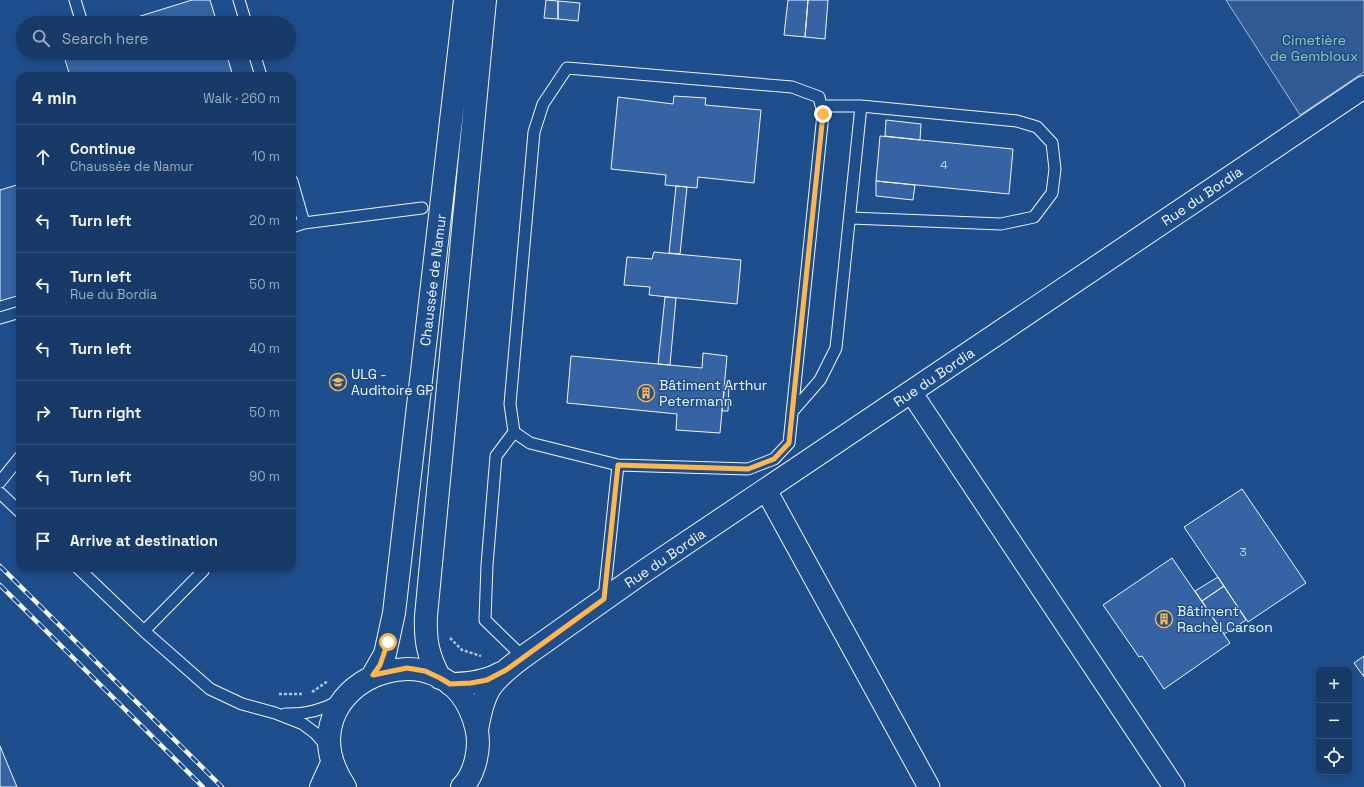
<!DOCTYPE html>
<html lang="en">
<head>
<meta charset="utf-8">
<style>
  :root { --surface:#173a69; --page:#20416f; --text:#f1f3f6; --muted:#9eadc0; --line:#36547d }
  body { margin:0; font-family:"Space Grotesk",sans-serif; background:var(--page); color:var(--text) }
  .controls { position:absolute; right:12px; bottom:12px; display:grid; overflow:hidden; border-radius:8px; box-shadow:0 2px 6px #0003 }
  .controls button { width:36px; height:36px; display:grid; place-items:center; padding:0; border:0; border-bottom:1px solid var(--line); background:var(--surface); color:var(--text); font:20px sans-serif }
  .stop { position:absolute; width:12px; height:12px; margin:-9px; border:3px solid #ffb74d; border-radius:50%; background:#fff }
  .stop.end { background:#ffb74d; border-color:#fff; box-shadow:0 1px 4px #0008 }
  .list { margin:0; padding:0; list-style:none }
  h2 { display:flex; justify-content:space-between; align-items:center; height:52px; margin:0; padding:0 16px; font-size:17px }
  h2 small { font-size:13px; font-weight:400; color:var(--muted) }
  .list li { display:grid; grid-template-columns:26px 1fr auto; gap:12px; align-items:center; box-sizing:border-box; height:64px; padding:0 16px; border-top:1px solid var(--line) }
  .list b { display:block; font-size:15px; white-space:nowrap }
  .list p { margin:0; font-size:13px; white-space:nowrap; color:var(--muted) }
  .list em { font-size:13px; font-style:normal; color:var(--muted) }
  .icon { flex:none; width:22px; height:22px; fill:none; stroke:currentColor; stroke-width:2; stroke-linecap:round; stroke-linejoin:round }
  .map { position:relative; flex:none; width:1364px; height:787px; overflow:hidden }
  .search { position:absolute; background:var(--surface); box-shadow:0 2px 6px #0003; left:16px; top:16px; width:280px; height:44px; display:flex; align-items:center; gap:10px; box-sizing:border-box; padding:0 14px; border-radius:22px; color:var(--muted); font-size:15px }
  .panel { position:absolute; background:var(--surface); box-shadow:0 2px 6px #0003; left:16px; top:72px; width:280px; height:500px; border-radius:12px }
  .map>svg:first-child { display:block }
  .green { fill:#305b95; stroke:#a8bbd7 }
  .building { fill:#3563a3; stroke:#f2f6ff }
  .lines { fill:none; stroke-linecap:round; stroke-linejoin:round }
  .lane-casing { stroke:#f2f6ff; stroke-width:13 }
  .street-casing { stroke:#f2f6ff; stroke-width:23 }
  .secondary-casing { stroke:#f2f6ff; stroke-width:24 }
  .primary-casing { stroke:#f2f6ff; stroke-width:24 }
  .path { stroke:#b3c4dc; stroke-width:2.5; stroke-dasharray:3 2; stroke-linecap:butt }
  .lane { stroke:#1f4e8c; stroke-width:11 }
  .street { stroke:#1f4e8c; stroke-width:21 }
  .secondary { stroke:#1f4e8c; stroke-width:22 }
  .primary { stroke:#1f4e8c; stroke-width:22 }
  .rail-casing { stroke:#f2f6ff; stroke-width:4.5 }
  .rail { stroke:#1f4e8c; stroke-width:3; stroke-dasharray:9; stroke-linecap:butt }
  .route { stroke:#ffb74d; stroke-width:5 }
  .labels { text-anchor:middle; stroke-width:3; stroke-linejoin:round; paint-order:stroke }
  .number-label { font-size:12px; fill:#c3d1e8 }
  .park-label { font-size:14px; fill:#97c8a6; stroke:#1f4e8c }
  .street-label { font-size:14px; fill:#f2f6ff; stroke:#1f4e8c }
  .poi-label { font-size:14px; fill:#f2f6ff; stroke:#1f4e8c; text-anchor:start }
</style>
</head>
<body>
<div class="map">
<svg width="1364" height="787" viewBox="0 0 1364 787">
  <rect width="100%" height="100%" fill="#1f4e8c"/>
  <path class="green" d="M1226,0H1364V72L1300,115Z"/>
  <path class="building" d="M192,0H210L217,23H118Z
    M546,0L558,1V19L544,18Z
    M788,0H808L805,37L784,35Z
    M808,0H828L825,39L805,37Z
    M558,1L580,3L578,21L558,19Z
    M63,53H226L233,76H70Z
    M674,96L706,98L705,105L761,110L754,183L698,177L697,188L687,187L665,185L666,175L611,169L618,97L673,104Z
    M886,120L921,124L920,140L885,136Z
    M880,136L1013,149L1009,194L876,181Z
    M876,181L915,185L913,200L876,196Z
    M20,184V295L0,301V190Z
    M676,186L687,187L680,254L669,253Z
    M654,252L741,260L737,304L649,295L650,287L624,285L627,257L652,259Z
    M665,297L676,298L670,365L658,364Z
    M703,353L727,356L720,433L676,430L677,414L567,403L571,356L702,368Z
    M725,384H729L728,411H722Z
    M1242,489L1306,583L1248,622L1184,527Z
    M1172,558L1230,643L1164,689L1142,656L1139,657L1103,605Z
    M1218,577L1224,586L1202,601L1195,591Z
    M1224,586L1246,620L1224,634L1202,601Z
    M1364,656V677L1354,663Z
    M0,746L17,787H0Z"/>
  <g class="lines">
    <g class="lane-casing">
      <path id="lane" d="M75,0L82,23
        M239,0L246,23
        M254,53L261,76
        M567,68L792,87L819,97L823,114L789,443L774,459L748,469L618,465L530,443L514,432L510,404L534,132L543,104Z
        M821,106H861L1017,121L1037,127L1052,143L1055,169L1052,193L1034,217L1001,224L851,218
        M292,181L304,223
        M292,227L304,223L422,208
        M0,318L20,312
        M792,412L820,380L836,348L861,106
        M514,432L496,456L487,565L485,620L523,657
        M0,482L20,457
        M0,493L20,512
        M78,568L144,631L210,689L242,704L275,713L303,724L315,733L329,749
        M604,598L618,465
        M144,631L203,571L202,568
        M285,714C305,715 322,710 339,701"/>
    </g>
    <g class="street-casing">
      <path id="street" d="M911,392L1174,787
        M766,490L929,787"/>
    </g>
    <g class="secondary-casing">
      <path id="secondary" d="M450,684C469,684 485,682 501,673
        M477,730C484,689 490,682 523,657L643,572L1364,87
        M321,787L332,763"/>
    </g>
    <g class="primary-casing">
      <path id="primary" d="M373,675L385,654L394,613L465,0
        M440,678C428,656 425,641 426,616L485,0
        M345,787C277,684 448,614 476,727C481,745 476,773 462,787"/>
    </g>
    <path class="path" d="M450,638L462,650L481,656
      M312,692L328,681
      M279,694H304"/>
    <use href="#lane" class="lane"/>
    <use href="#street" class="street"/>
    <use href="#secondary" class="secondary"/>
    <use href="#primary" class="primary"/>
    <g class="rail-casing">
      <path id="rail" d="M0,566L222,787
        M0,585L203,787"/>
    </g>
    <use href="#rail" class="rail"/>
  </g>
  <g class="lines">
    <path class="route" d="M388,642L380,665L373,675L407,668L425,671L440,678L450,684L471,683L487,680L506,670L604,599L618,465L748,469L774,459L789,443L823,114"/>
  </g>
  <defs>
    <g id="university-ring" transform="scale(0.9)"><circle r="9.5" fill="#1f4e8c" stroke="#ffb74d" stroke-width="1.5"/><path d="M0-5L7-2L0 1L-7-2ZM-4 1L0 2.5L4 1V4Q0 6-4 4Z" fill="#ffb74d"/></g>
    <g id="building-ring" transform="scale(0.9)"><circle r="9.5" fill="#1f4e8c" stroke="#ffb74d" stroke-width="1.5"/><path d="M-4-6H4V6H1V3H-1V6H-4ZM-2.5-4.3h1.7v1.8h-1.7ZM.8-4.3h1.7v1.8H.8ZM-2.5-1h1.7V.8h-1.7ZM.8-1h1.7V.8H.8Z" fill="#ffb74d"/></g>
  </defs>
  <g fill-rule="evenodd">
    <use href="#university-ring" x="338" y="382"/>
    <use href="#building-ring" x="646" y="393"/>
    <use href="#building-ring" x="1164" y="619"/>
  </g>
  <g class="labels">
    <g class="number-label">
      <text x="944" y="169">4</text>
      <text x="1243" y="556">3</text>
    </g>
    <g class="park-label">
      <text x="1314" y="45">Cimetière<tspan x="1314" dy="16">de Gembloux</tspan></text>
    </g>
    <g class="street-label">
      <text transform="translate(1202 196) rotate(-34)" y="5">Rue du Bordia</text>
      <text transform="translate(433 280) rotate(-83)" y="5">Chaussée de Namur</text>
      <text transform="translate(934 377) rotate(-34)" y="5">Rue du Bordia</text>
      <text transform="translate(665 558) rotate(-34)" y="5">Rue du Bordia</text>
    </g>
    <g class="poi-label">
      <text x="351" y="379">ULG -<tspan x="351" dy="16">Auditoire GP</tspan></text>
      <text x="659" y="390">Bâtiment Arthur<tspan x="659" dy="16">Petermann</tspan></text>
      <text x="1177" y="616">Bâtiment<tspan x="1177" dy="16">Rachel Carson</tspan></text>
    </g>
  </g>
</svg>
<div class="controls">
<button>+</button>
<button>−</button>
<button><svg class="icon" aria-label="locate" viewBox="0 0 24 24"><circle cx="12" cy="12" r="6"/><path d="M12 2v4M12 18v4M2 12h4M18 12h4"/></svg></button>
</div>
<div class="stop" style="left:388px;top:642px"></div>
<div class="stop end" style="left:823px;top:114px"></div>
<div class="search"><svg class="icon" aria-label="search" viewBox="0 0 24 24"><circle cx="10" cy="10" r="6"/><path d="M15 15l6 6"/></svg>Search here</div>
<section class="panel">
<h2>4 min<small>Walk · 260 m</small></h2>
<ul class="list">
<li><svg class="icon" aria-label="ahead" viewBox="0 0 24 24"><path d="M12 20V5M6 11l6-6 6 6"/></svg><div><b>Continue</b><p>Chaussée de Namur</p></div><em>10 m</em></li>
<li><svg class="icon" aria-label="left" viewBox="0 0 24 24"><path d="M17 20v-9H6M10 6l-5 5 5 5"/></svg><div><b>Turn left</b></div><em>20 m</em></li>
<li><svg class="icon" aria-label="left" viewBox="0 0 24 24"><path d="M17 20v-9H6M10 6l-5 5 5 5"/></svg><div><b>Turn left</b><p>Rue du Bordia</p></div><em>50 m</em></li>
<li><svg class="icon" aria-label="left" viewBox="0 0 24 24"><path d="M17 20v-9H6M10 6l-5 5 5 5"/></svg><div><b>Turn left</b></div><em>40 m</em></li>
<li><svg class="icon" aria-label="right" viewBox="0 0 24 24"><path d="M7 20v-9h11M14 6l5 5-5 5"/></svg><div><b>Turn right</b></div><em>50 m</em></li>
<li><svg class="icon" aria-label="left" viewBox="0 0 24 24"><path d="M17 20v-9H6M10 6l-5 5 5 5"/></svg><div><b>Turn left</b></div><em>90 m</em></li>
<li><svg class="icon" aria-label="arrive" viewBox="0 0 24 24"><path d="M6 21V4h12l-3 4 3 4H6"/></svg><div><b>Arrive at destination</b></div></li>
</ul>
</section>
</div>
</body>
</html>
